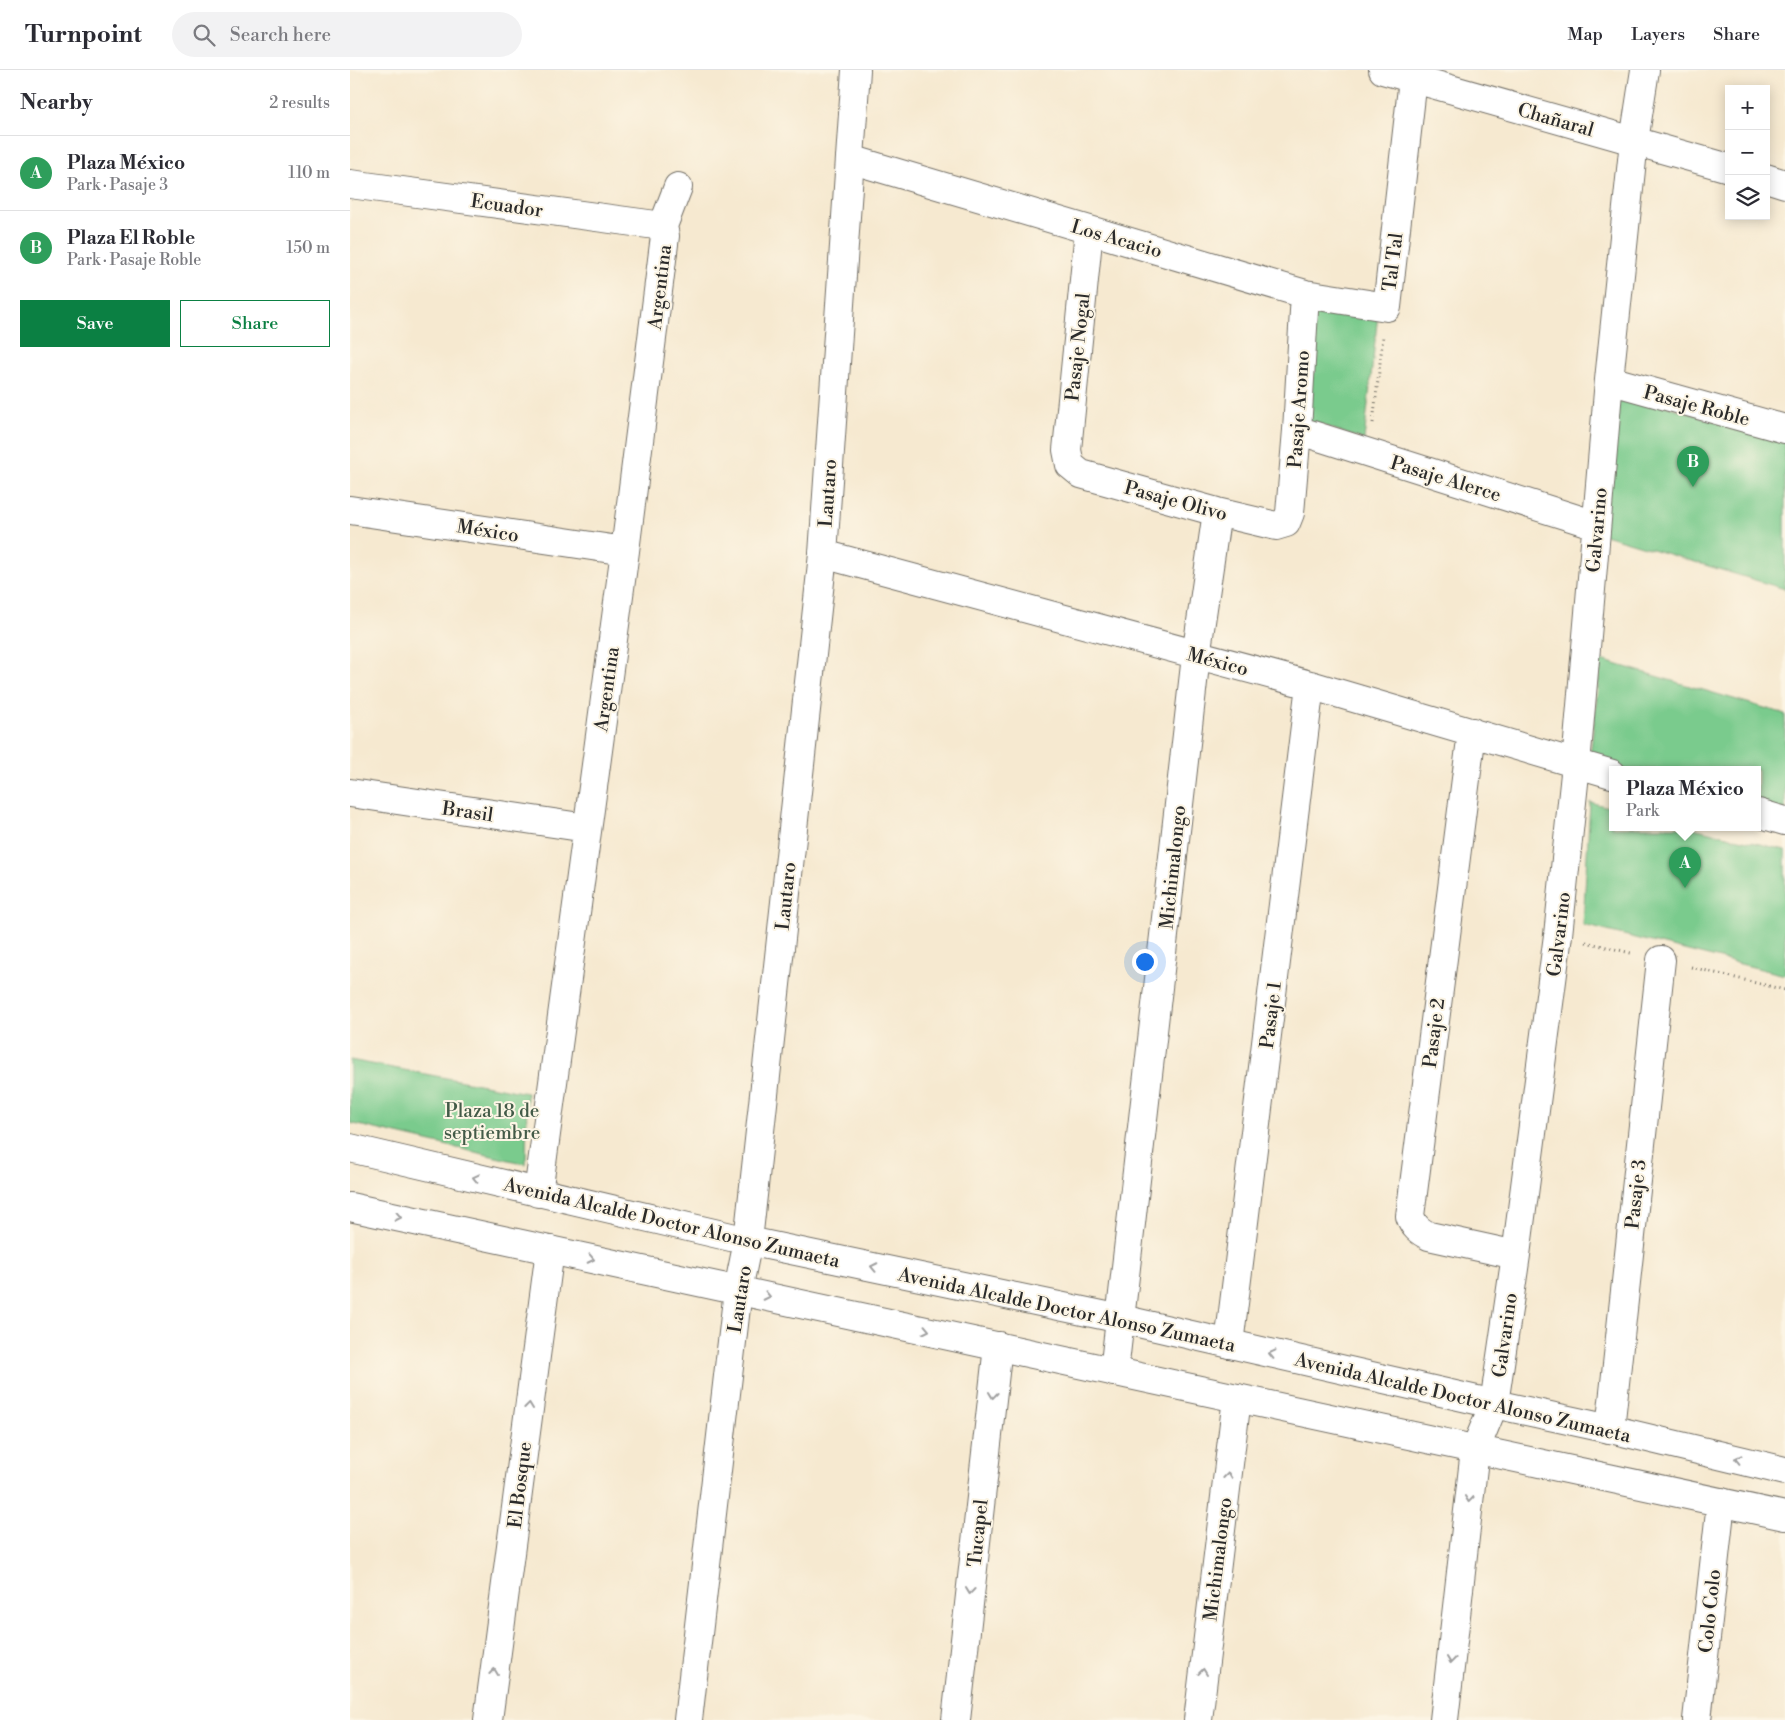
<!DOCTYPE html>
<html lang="en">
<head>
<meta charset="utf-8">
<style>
  :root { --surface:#fff; --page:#f2f2f3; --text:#2b2b33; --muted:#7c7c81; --line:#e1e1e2; --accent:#0b8043 }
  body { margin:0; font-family:"Libre Bodoni",serif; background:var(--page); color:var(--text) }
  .controls { position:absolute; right:15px; top:15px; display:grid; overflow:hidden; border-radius:0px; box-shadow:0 2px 12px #0003 }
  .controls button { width:45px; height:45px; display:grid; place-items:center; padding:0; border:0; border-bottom:1px solid var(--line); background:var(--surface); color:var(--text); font:25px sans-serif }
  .you { position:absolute; left:794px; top:891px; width:18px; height:18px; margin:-12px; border:4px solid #fff; border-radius:50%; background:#1a73e8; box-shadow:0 0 0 8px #1a73e833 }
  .badge { display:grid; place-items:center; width:32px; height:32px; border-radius:50%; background:var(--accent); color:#fff; font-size:16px; font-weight:700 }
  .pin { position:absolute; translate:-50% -41px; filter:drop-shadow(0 1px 2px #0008) }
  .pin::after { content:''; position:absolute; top:26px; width:18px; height:15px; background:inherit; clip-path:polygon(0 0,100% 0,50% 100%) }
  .popup { position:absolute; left:1259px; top:696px; width:152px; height:65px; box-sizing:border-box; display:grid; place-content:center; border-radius:0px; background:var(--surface); filter:drop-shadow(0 1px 4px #0005); font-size:16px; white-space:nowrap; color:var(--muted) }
  .popup b { font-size:19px; color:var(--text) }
  .popup::after { content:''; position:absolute; left:50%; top:100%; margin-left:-10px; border:10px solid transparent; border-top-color:var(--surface) }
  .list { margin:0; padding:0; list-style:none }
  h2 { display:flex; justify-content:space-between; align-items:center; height:65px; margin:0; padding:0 20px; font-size:21px }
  h2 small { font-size:16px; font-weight:400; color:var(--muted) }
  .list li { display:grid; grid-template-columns:32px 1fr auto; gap:15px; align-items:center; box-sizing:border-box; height:75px; padding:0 20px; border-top:1px solid var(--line) }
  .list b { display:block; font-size:19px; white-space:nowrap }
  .list p { margin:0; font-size:16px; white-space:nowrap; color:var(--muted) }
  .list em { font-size:16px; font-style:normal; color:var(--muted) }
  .actions { display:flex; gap:10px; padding:15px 20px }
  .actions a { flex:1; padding:11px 0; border:1px solid var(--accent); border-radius:0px; text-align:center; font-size:18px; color:var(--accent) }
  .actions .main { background:var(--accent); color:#fff }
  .icon { flex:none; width:28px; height:28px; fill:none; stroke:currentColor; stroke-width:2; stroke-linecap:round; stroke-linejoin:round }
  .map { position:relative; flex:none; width:1435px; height:1650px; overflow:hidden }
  header { display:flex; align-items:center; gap:30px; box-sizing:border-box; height:70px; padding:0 25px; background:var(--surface); border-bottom:1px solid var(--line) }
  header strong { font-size:24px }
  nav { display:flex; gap:28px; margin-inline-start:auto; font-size:18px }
  .search { width:350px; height:45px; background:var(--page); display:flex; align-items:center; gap:12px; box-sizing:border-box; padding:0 18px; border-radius:28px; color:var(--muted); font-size:19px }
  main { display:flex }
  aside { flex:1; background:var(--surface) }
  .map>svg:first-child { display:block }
  .green { fill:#7acb8d; stroke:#527b5c }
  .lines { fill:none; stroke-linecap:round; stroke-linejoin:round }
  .street-casing { stroke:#726e65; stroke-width:30 }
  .secondary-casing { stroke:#726e65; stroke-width:30 }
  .path { stroke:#726e65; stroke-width:3; stroke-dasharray:1 4; stroke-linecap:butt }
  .street { stroke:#fff; stroke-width:28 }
  .secondary { stroke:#fff; stroke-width:28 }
  .oneway { stroke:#a0a0a0 }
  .labels { text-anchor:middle; stroke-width:4; stroke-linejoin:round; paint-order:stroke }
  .street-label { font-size:19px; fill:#2b2b2b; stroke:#fcf5e5 }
  .park-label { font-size:19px; fill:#435b48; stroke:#fcf5e5 }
</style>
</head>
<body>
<header>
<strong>Turnpoint</strong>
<div class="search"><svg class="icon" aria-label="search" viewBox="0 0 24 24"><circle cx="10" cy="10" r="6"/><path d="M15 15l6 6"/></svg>Search here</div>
<nav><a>Map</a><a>Layers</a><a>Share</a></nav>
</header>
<main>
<aside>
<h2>Nearby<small>2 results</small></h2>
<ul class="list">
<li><span class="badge" style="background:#2e9e5b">A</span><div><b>Plaza México</b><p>Park · Pasaje 3</p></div><em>110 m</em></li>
<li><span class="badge" style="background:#2e9e5b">B</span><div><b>Plaza El Roble</b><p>Park · Pasaje Roble</p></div><em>150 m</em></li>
</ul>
<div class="actions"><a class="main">Save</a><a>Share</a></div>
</aside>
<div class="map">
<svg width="1435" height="1650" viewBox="0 0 1435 1650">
  <rect width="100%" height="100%" fill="#fcf5e5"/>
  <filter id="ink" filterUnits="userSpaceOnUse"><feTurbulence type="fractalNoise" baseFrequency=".02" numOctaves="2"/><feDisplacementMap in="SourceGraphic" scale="10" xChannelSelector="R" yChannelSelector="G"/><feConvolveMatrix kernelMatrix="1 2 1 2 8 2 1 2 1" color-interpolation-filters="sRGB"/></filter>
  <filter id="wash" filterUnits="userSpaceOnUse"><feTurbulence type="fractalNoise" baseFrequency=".0096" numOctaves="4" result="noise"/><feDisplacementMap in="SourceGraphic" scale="20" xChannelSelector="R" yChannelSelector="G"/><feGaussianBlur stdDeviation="1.12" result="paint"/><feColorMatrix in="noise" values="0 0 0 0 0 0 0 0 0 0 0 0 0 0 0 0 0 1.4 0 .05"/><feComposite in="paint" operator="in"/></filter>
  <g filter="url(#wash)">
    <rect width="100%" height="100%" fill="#f6e9d0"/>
    <path class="green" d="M960,231L1028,244L1014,370L955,349Z
      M1263,320L1435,372V519L1245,462Z
      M1251,590L1435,644V755L1408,748V699H1262L1238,704Z
      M1240,732L1262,738V757H1339L1435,780V905L1233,855Z
      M0,990L177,1023L176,1094L0,1053Z"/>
  </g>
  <g filter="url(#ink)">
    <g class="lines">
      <g class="street-casing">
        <path id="street" d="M500,89L955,224L1037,237L1064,0
          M0,114L313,156
          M739,160L717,380L720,395L731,404L867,442L926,456L936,453L940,443L947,360L955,224
          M1259,310L1435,359
          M947,360L1246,455
          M0,440L275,481
          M473,484L960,615L1262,704
          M1122,662L1060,1146C1064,1157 1069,1161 1079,1166L1166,1185
          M0,723L237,758
          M1408,743L1435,751
          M188,1123L275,481L315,166L313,156L328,117
          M879,1274L960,615
          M764,1302L846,586L867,442
          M1260,1359L1311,890
          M138,1650L200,1180
          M606,1650L648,1276
          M848,1650L887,1328
          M1094,1650L1125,1380L1144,1334L1166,1185L1208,865L1226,694L1259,310L1284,71L1295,0
          M1347,1650L1371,1432"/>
      </g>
      <g class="secondary-casing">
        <path id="secondary" d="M1033,0L1379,98
          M1416,108L1435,114
          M0,1078L398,1171L771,1249L1144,1334L1260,1359L1435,1401
          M0,1137L1435,1446
          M338,1650L388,1220L398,1171L473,484L506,0"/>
      </g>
      <path class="path" d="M1023,353L1033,267
        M1236,872L1281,883
        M1341,897L1435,920"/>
      <use href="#street" class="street"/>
      <use href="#secondary" class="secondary"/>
    </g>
    <defs><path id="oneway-chevron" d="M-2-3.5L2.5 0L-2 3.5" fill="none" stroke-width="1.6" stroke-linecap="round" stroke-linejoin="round" transform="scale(1.25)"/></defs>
    <g class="oneway">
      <use href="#oneway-chevron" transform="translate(126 1108) rotate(-167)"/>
      <use href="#oneway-chevron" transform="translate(48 1147) rotate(12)"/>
      <use href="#oneway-chevron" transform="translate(241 1189) rotate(12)"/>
      <use href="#oneway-chevron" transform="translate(524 1197) rotate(-168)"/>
      <use href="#oneway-chevron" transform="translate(417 1226) rotate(12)"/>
      <use href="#oneway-chevron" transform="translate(576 1260) rotate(12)"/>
      <use href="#oneway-chevron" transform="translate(922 1284) rotate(-167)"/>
      <use href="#oneway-chevron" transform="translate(643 1325) rotate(96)"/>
      <use href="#oneway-chevron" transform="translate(179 1336) rotate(-83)"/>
      <use href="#oneway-chevron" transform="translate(1388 1389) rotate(-167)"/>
      <use href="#oneway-chevron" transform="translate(878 1406) rotate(-83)"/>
      <use href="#oneway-chevron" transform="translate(1119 1429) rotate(96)"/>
      <use href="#oneway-chevron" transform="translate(620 1521) rotate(96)"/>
      <use href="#oneway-chevron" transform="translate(1101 1590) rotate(96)"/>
      <use href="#oneway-chevron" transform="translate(144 1602) rotate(-83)"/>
      <use href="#oneway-chevron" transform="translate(853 1602) rotate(-83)"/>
    </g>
  </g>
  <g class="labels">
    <g class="street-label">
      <text transform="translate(1206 49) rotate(16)" y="7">Chañaral</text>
      <text transform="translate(157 135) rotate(8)" y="7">Ecuador</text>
      <text transform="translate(767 168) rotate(16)" y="7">Los Acacio</text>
      <text transform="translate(1042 192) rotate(-83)" y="7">Tal Tal</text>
      <text transform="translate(309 217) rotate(-83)" y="7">Argentina</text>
      <text transform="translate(727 277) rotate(-84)" y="7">Pasaje Nogal</text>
      <text transform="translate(1347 335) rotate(15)" y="7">Pasaje Roble</text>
      <text transform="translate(948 339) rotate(-86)" y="7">Pasaje Aromo</text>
      <text transform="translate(1096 408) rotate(17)" y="7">Pasaje Alerce</text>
      <text transform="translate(477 423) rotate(-86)" y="7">Lautaro</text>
      <text transform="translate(826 430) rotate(15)" y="7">Pasaje Olivo</text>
      <text transform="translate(138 460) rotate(9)" y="7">México</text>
      <text transform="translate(1246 460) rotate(-85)" y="7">Galvarino</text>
      <text transform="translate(868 591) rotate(15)" y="7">México</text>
      <text transform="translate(256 619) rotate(-82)" y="7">Argentina</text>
      <text transform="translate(118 741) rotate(8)" y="7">Brasil</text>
      <text transform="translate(822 797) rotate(-84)" y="7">Michimalongo</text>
      <text transform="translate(435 826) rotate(-84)" y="7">Lautaro</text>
      <text transform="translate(1208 864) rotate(-83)" y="7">Galvarino</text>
      <text transform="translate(920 945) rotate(-83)" y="7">Pasaje 1</text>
      <text transform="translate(1083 963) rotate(-83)" y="7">Pasaje 2</text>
      <text transform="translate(1285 1124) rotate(-84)" y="7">Pasaje 3</text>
      <text transform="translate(322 1152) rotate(13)" y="7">Avenida Alcalde Doctor Alonso Zumaeta</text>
      <text transform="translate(389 1229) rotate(-81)" y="7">Lautaro</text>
      <text transform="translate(717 1239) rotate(12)" y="7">Avenida Alcalde Doctor Alonso Zumaeta</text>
      <text transform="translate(1154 1265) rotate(-82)" y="7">Galvarino</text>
      <text transform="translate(1113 1327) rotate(13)" y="7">Avenida Alcalde Doctor Alonso Zumaeta</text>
      <text transform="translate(169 1415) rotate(-83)" y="7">El Bosque</text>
      <text transform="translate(627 1463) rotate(-84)" y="7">Tucapel</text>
      <text transform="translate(867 1489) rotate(-83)" y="7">Michimalongo</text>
      <text transform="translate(1359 1541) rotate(-84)" y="7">Colo Colo</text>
    </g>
    <g class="park-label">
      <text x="142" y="1047">Plaza 18 de<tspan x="142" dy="22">septiembre</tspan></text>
    </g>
  </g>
</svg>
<div class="controls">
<button>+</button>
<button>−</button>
<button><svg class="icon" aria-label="layers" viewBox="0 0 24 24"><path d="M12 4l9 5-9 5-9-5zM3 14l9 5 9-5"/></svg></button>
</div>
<div class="you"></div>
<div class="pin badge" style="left:1335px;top:818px;background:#2e9e5b">A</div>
<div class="popup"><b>Plaza México</b>Park</div>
<div class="pin badge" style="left:1343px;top:417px;background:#2e9e5b">B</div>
</div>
</main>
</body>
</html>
